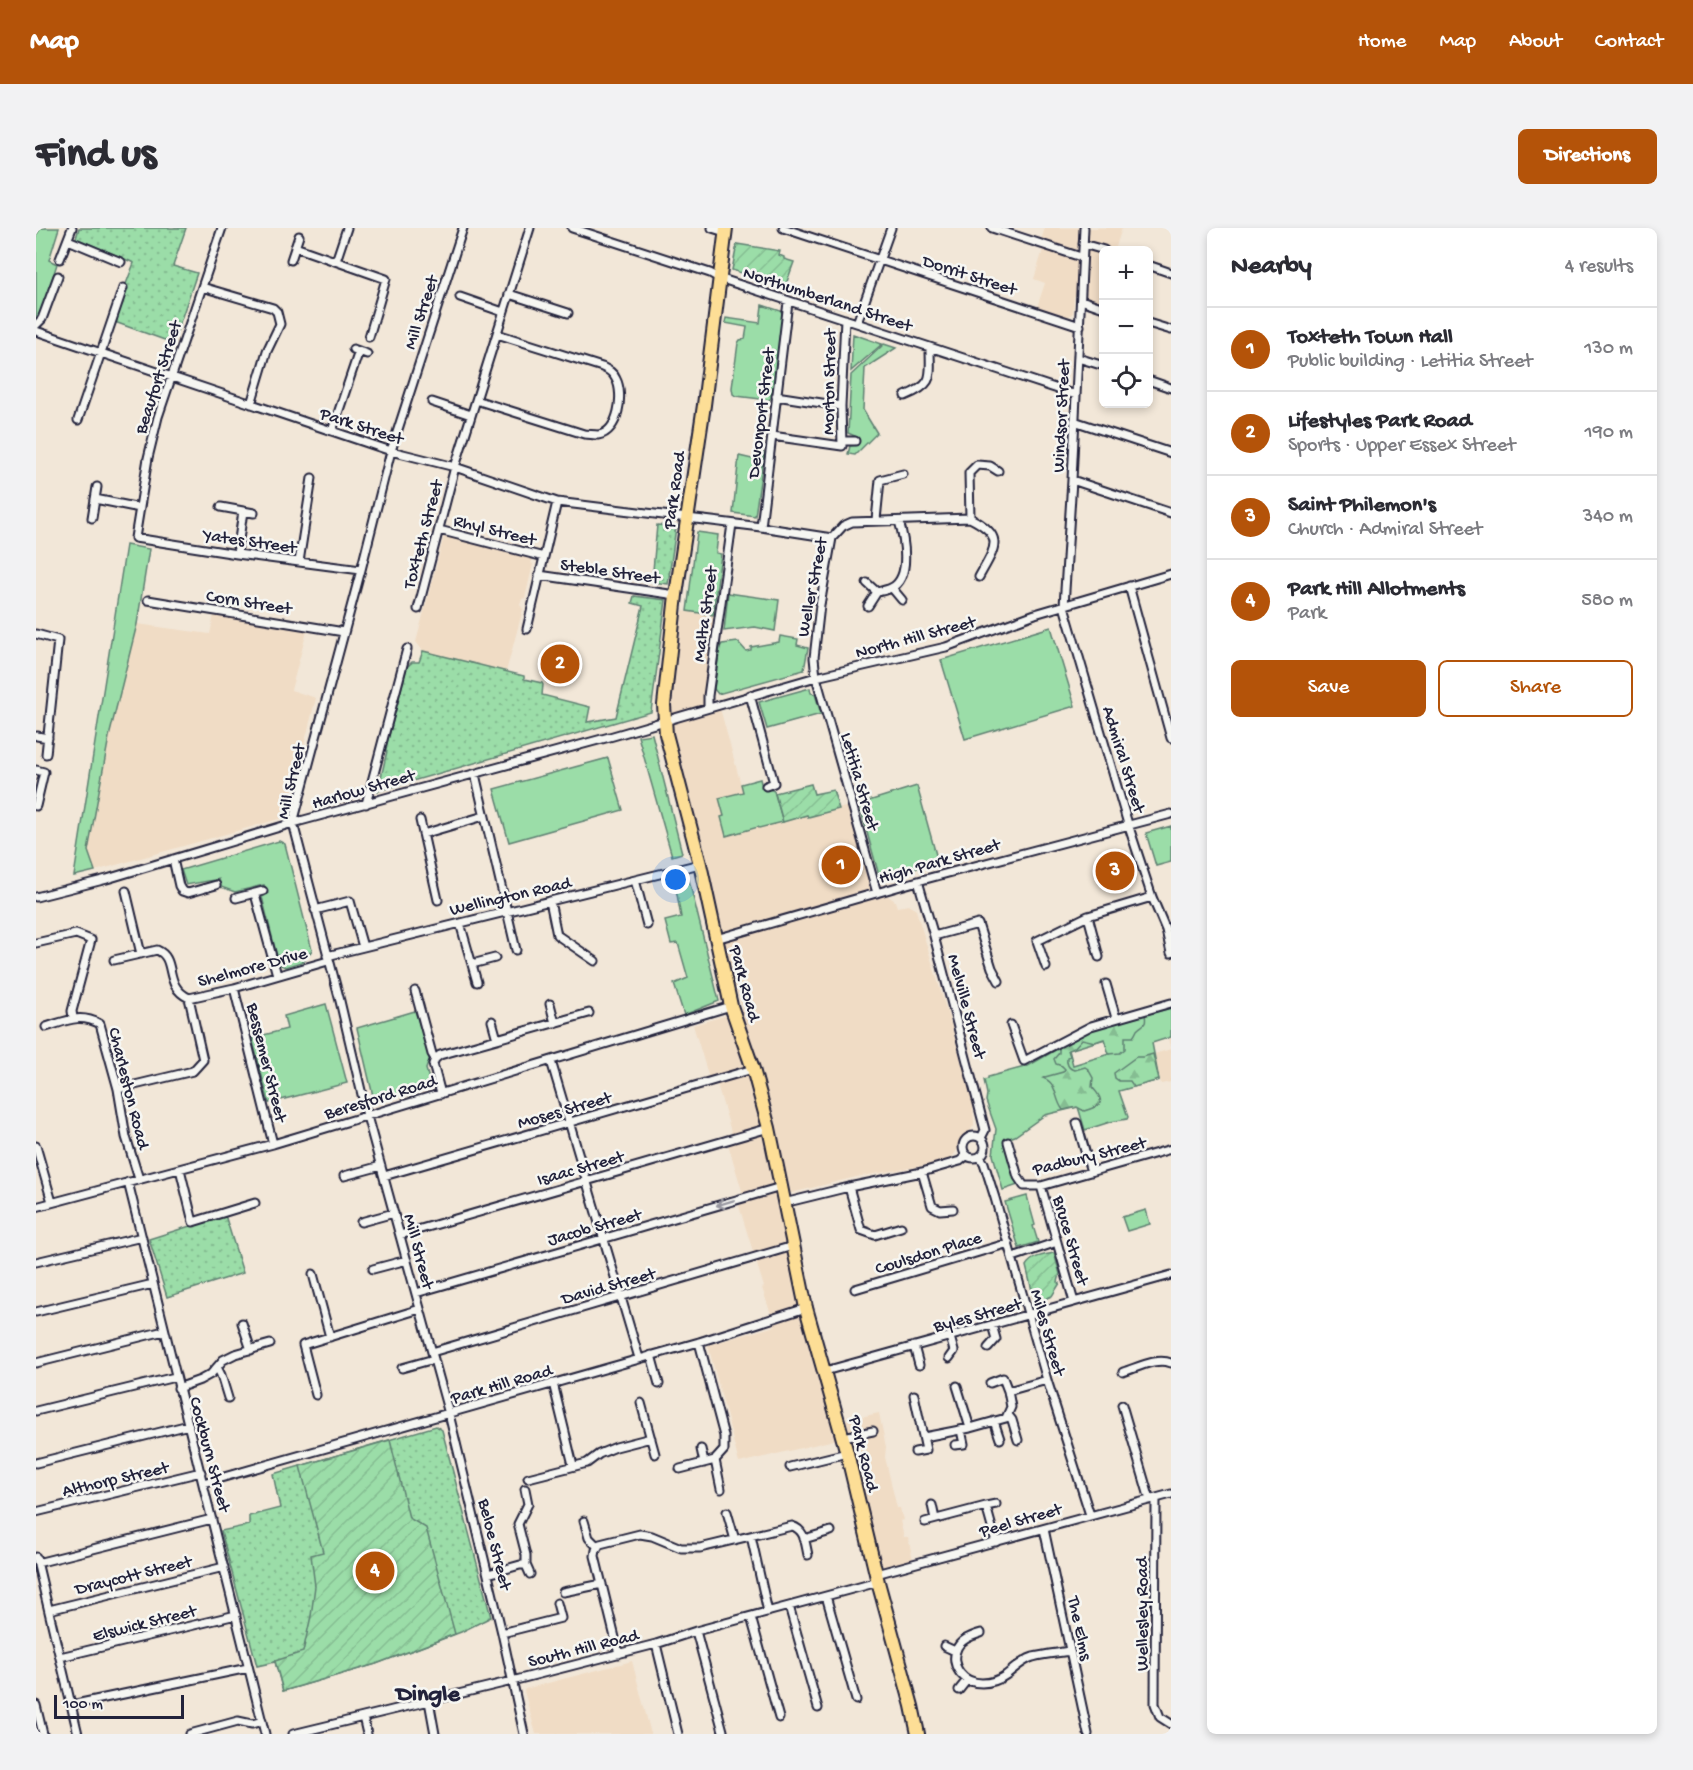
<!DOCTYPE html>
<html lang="en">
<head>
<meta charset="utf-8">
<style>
  :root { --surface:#fff; --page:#f2f2f3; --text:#2b2b33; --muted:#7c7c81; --line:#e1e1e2; --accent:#b45309 }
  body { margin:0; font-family:"Gochi Hand",sans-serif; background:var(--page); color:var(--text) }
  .controls { position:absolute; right:18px; top:18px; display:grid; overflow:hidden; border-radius:9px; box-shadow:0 3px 9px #0003 }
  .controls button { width:54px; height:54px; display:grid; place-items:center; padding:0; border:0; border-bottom:2px solid var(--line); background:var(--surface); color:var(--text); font:30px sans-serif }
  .scale { position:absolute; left:18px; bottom:15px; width:130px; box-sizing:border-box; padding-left:6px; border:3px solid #22223b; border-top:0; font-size:16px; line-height:21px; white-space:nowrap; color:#22223b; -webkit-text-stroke:4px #f6f6f2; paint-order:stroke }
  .you { position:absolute; left:640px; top:652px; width:21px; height:21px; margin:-15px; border:4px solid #fff; border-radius:50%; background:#1a73e8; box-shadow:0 0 0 9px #1a73e833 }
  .badge { display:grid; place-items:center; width:39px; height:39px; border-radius:50%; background:var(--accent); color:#fff; font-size:20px; font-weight:700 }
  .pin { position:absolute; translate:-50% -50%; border:3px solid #fff; box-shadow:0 2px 6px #0006 }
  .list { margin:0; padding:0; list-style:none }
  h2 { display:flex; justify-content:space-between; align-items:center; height:78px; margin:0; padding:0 24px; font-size:26px }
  h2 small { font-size:20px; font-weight:400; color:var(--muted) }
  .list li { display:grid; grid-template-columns:39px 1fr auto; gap:18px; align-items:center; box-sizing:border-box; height:84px; padding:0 24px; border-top:2px solid var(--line) }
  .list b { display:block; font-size:22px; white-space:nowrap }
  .list p { margin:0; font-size:20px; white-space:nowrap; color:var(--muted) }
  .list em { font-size:20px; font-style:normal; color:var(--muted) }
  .actions { display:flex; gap:12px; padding:18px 24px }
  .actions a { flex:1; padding:14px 0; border:2px solid var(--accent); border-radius:9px; text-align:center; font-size:21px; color:var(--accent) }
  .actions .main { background:var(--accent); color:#fff }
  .icon { flex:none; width:33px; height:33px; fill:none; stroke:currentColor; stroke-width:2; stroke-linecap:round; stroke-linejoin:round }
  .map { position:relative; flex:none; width:1135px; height:1506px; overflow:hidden; border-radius:9px }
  header { display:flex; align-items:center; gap:36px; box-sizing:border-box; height:84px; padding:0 30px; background:var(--accent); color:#fff }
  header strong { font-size:28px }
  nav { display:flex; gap:33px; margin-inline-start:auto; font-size:21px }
  .intro { display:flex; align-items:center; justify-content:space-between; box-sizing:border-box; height:144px; padding:0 36px }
  h1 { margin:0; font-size:42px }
  .button { padding:15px 27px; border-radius:9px; background:var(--accent); color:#fff; font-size:21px; font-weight:700 }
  main { display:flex; gap:36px; padding:0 36px }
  aside { flex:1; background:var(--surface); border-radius:9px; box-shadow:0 3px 9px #0003 }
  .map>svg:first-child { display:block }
  .built { fill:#f0dcc5 }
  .grass { fill:#9bdda8; stroke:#5e8072; stroke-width:1.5; fill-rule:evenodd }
  .forest { fill:url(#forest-firs); stroke:#5e8072; stroke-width:1.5 }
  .park { fill:url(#park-dots); stroke:#5e8072; stroke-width:1.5 }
  .garden { fill:url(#garden-furrows); stroke:#5e8072; stroke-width:1.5 }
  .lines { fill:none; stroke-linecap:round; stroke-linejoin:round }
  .minor-casing { stroke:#22223b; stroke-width:11 }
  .trunk-casing { stroke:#22223b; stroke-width:16 }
  .minor { stroke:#f6f6f2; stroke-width:7 }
  .trunk { stroke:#fdde96; stroke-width:12 }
  .oneway { stroke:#9797a0 }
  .labels { text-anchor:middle; stroke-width:5; stroke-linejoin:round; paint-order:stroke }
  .street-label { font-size:18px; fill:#22223b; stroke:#f6f6f2 }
  .district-label { font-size:24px; font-weight:bold; fill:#22223b; stroke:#f6f6f2 }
</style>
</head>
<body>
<header>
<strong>Map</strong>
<nav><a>Home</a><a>Map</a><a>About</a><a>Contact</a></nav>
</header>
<div class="intro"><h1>Find us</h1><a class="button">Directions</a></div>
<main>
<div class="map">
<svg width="1135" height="1506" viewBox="0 0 1135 1506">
  <defs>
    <pattern id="forest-firs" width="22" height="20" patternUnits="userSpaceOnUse" patternTransform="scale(1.5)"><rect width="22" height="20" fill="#9bdda8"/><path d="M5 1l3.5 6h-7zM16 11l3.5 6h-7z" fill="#85bd92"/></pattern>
    <pattern id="park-dots" width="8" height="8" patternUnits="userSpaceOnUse" patternTransform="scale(1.5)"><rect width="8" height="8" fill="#9bdda8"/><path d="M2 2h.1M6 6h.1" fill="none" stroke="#85bd92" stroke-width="1.8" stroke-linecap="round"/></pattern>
    <pattern id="garden-furrows" width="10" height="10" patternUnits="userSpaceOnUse" patternTransform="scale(1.5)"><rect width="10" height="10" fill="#9bdda8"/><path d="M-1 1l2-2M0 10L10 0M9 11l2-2" fill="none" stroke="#85bd92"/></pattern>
  </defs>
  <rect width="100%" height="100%" fill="#f2e7d8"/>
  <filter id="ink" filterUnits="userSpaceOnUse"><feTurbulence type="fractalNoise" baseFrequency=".0167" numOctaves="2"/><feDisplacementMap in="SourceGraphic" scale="12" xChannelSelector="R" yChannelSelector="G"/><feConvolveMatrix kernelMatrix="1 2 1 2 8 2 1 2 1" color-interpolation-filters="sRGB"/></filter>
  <g filter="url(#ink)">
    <path class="built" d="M1009,0H1086L1079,22H1068L1067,75L1063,73L1062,75L1038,68L1037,85L1032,89L1001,79L1009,55L998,51L1007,22L1005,12Z
      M408,308L497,331L495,335L497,336L489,370L486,371L484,377L487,381L470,444L387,423L380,414Z
      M646,383L680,387L669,467L685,484L707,564L683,570L688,588L685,590L690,608L771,587L772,589L813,578L835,655L859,673L861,679L873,677L880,682L916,800L937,876L938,897L915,931L898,936L820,949L739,969L796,1195L843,1185L850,1219L849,1229L861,1280H864L867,1292L864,1293L868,1309H872L877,1332L849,1339L845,1336L814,1214L798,1212L703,1235L672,1117L739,1098L726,1060L728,1059L702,975L707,966L692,916L696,907L681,856L673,850L657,797L691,787L706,780L679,694L682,689L646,538L643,536L636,500L634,476Z
      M178,387L271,403L255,462L280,470L250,589L59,643L52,623L73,509L101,396L174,406Z
      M1135,810V854L1125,856L1118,826L1135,821L1133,811Z
      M596,1433L615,1506H500L488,1463L489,1461Z"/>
    <path class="grass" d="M5,0H23L13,32L21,36L4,89L0,88V7Z
      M726,77L745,83L747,88L736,169L733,172L700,168L697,166L696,160L702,115L704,112L709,111L711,99L689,95L690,90L724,95Z
      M817,106L846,116L815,143Z
      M848,116L860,120L829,140L827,182L841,205L819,227L812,226L814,218L821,217V209L812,205L815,147Z
      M728,225L719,288L697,285L703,228L716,231L722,226Z
      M661,304L682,307L680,325L685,326L677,387L651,383Z
      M90,317L113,321L101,396L73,509L52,623L59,643L38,648Z
      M692,365L743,372L739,403L719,399L688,403Z
      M1015,399L1039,478L929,511L905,432Z
      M744,408L762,411L761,417L772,420L768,442L682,466L678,461L684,419L686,416L702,414L710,423L715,422V419L743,414Z
      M774,460L775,465L779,466L785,486L731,501L723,474Z
      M616,506L646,625L636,628L602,508Z
      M572,530L587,582L473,614L458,561Z
      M724,551L726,559H729L738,563L747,594L723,600L722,599L690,608L685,589L688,588L683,570L707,564L705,556Z
      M881,558L902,634L844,651L823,576Z
      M1135,598V634L1120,638L1110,605Z
      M243,613L249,616L276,722L268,733L249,739L243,736L226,669L232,666L228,657L199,664L185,659L183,651L150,657L145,642Z
      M653,652L683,773L648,787L638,756L652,750L642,715L635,716L629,693L645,689L639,655Z
      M290,776L311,855L233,875L216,810L251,801L248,788Z
      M1135,780V809L1116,815L1123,852L1083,863L1092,889L1091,891L1074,894L1049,902L1042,879L1009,887L979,908L970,911L982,957L967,962L957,927L960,901L950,873L951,866L948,852L952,851V849L992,838L1056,801ZM1069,811L1073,826L1037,837L1033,822Z
      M379,783L394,829L390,841L395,858L344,873L337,868L321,800Z
      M991,968L999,997L997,998L1002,1014L983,1020L969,974Z
      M1110,982L1114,996L1091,1003L1086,989Z"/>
    <path class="forest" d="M1109,786C1111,799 1107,795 1101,802C1100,804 1099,807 1097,809H1089V821L1084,825L1073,826L1068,811L1059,814L1046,811L1038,820L1032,822L1034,828L1031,829C1030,835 1032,841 1039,842L1049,839L1052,841L1057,850L1056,859C1071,875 1065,878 1048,883L1041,879L1027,882C1018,871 1022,855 1007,850L1009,849L1027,844L1029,841L1026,838L1020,836L1018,831L1023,825V819L1056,801Z
      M1117,826L1123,852L1098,859L1094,853H1083L1079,850L1078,845L1100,829H1107Z"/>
    <path class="park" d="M43,0H150L137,38L161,45L137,115L76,93L98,35L40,10Z
      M621,297L640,299L632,356L616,354Z
      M598,368L630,372L615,484L342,563L351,523H349L371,439L376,434H383L387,423L488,448V451L506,455L507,457L506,467L554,479L551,494L580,489L607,378L596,375Z
      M189,987L207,1045L131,1069L113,1011Z
      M400,1198L406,1202L455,1389L425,1404L340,1436L247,1463L239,1434L221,1438L185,1303L213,1297V1288L244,1280L237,1246Z"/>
    <path class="garden" d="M701,16L744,23L743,27L748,29V31L758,34L749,59L696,42Z
      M775,556L778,566L797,562L803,581L772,589L771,587L747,594L739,565Z
      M1018,1025L1024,1046L1022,1054L1024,1055L1016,1068L999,1075L990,1038C996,1028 1008,1027 1018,1025Z
      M354,1212L373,1290L390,1300L419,1406L340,1436L247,1463L239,1433L267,1424L275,1388L279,1358L275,1327L287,1324L264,1238Z"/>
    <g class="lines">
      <g class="minor-casing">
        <path id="minor" d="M186,0L122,189L112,230L99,310L201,326L325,342
          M427,0L355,223L325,342L257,595L304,773L331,888L413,1186L466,1405L488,1506
          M536,0L674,45L683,50L1040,167
          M676,0L689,4
          M747,0L1044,98
          M956,0L1045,29
          M1048,0L1036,252L1028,378L1092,596L1116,669L1130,702L1135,725
          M32,12L85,34
          M1047,16L1068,22
          M259,19L350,51L333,109
          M24,31L36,0
          M255,32L263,8
          M300,33L311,0
          M1112,37L1135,45
          M166,59L237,80L241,84L244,96L231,123L215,176
          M473,66L532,85
          M424,69L467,84
          M1045,72L1068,80
          M821,95L855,0
          M1112,95L1135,102
          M0,97L6,91L22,48
          M0,103L355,223L419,239L521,274L725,299L796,310
          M317,121L331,126
          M1042,130L1068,138
          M1112,152L1135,160
          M740,168L805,178
          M869,168C899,156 894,149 894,120
          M440,172L548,206C552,206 558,207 562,207C583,204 588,166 580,151C577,144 572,142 566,139L461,106
          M396,174L435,187
          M42,192L87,60
          M1038,193L1135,225
          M296,203L323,123
          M736,208L806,218L805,178L809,91
          M806,213H819
          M1036,252L1135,285
          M59,271L104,280
          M185,279L218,285
          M56,290L61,259
          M934,290L933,245L941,237L954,238L962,243
          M840,292L844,252L867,246
          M725,299L752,74
          M403,302L508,329
          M201,326L207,283
          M263,334L276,250
          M503,347L640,367
          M831,355L841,364C845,363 851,362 855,360C876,350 868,310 863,293
          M1093,358L1135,510
          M856,360L866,372
          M112,372L308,404
          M832,378L841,364
          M382,381L419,239L494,0
          M491,401L521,274
          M0,406L22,412L10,526
          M714,467L738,555L730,558
          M672,480V468L696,296
          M1,508L12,510
          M0,542L8,544L0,578
          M439,546L480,722
          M330,576L371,421
          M384,592L402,672
          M387,606L448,588
          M137,631L143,658L146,663L152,665L180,657
          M599,652L611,697
          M882,653L898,708L949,902L945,910
          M90,663L105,726
          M841,665L780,449L778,430L784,377L796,310L807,298L816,294L934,290C970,308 959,320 943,349
          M219,666L241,747
          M0,669L71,651L257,595L577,508L780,449L910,419L999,386L1135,346
          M200,670L227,663
          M514,673L521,707L559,733
          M279,682L314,673L327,719
          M1052,688L1063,729
          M424,695L441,754
          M898,708L942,696L956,740L963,753
          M680,711L882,653L1135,586
          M0,715L40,706L55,712L36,783L37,790
          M291,728L664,636
          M78,732L121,722C142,731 126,757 153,770L198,760L292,733
          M436,736L459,730
          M1010,739L1001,713L1052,688L1116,669
          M1070,756L1080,790
          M198,760L237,916
          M379,763L396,826L399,831
          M514,776L519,795
          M456,793L461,811
          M975,797L988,833L1055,798L1135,775
          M10,799C30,793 44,785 64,796L82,861L90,909L103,951
          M515,833L603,1130
          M82,861L157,843L167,832L153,770
          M405,866L397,836L399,831L404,827L553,785
          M1041,895L1055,944
          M927 919a11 11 0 1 1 22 0a11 11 0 1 1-22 0Z
          M972,914L982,949L988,958H1005L1135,921
          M0,918L16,974
          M944,929L948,935L959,970L1011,1152L1054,1287
          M144,941L157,994L219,975
          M886,944L896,978L904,982L917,981
          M308,948L345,938
          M348,948L717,841
          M92,954L229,1506
          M1005,958L1038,1074
          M813,959L825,1002L839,1007L865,999
          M748,975L813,959L886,944L924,933L930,928
          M0,979L237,916L695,778
          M325,994L358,985
          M364,1007L733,900
          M977,1029L1021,1014
          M0,1034L106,1009
          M337,1041L371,1032
          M277,1046L294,1109
          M819,1061L973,1015
          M380,1065L745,959
          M0,1084L117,1056
          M206,1095L215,1122
          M878,1118L883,1137
          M952,1120L960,1111L956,1097
          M396,1124L757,1018
          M615,1127L623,1156
          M913,1130L918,1123L914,1109
          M0,1135L128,1103
          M181,1139L185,1147L192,1170
          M366,1140L398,1131
          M789,1143L1135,1047
          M1087,1144C1101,1140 1120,1129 1135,1135
          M517,1155L537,1237
          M954,1155L967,1150L972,1163
          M921,1158L934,1200
          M142,1160L164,1152L175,1146L187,1132L199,1126L234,1116
          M280,1167L267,1117L384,1081
          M878,1167L890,1222L879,1224
          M605,1175L619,1226
          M1086,1177L1114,1272
          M0,1183L139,1149
          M972,1187L976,1192L982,1212
          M958,1193L964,1211
          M807,1209L837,1203
          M888,1209L934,1200L970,1190L975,1179L972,1163L1011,1152
          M919,1217L928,1216L925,1202
          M665,1221L668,1235
          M679,1232L685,1261
          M0,1235L153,1197
          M754,1239L811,1225
          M644,1241L679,1232L688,1222V1208L663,1114
          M492,1250L551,1235L563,1226L580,1219L615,1210
          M167,1255L663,1114L770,1080
          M489,1261L492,1276L482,1296L490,1327V1337
          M1120,1270L1119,1476L1124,1489L1135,1496
          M896,1277L899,1291
          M950,1278L960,1276
          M0,1284L165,1244
          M691,1284L699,1312
          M548,1293L553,1310L562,1319
          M889,1294L950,1278L960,1314
          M1008,1301L1052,1506
          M715,1308L732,1384
          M768,1311L795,1303
          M0,1329L42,1506
          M1,1335L176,1291
          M452,1346L484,1337H490L494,1346
          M840,1346L1135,1266
          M527,1364L566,1356
          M790,1368L820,1472
          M753,1378L782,1480
          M13,1382L188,1339
          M715,1389L743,1490
          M660,1403L687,1503
          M466,1405L525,1390L521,1375
          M945,1405C935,1408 923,1412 920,1423C917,1431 919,1438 924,1445C935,1459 956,1457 970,1447C979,1440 987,1432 997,1429C1009,1426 1022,1425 1034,1423
          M620,1416L642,1506
          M908,1418L919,1423
          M583,1426L559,1328L560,1322L564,1316L604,1306L616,1308L645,1320H664L756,1298C769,1302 769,1314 772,1327
          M24,1429L200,1387
          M923,1462L931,1452
          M393,1473L399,1506
          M0,1477L7,1506
          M35,1477L212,1440
          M327,1489L331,1506
          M154,1506L202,1493L216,1496L226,1493
          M257,1506L476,1453L620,1416L660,1403L842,1354"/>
      </g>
      <g class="trunk-casing">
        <path id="trunk" d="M690,0L668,177L640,367L628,477L630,506L664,636L695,778L717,841L733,900L770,1080L811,1225L842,1354L876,1478L882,1506"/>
      </g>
      <use href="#minor" class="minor"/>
      <use href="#trunk" class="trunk"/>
    </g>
    <defs><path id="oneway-shaft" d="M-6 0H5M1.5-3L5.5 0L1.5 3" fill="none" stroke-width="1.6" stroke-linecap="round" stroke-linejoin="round" transform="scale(1.5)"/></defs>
    <use class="oneway" href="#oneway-shaft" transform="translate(689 975) rotate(163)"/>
  </g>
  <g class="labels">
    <g class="street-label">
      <text transform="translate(934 46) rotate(18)" y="6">Dorrit Street</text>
      <text transform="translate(792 70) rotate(18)" y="6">Northumberland Street</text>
      <text transform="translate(384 84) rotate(-72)" y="6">Mill Street</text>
      <text transform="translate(121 149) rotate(-72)" y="6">Beaufort Street</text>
      <text transform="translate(792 154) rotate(-89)" y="6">Morton Street</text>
      <text transform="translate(724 185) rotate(-83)" y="6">Devonport Street</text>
      <text transform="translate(1024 188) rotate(-87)" y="6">Windsor Street</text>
      <text transform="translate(326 197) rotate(18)" y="6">Park Street</text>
      <text transform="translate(637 262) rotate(-82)" y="6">Park Road</text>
      <text transform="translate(459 301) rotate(14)" y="6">Rhyl Street</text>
      <text transform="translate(386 306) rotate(-75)" y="6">Toxteth Street</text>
      <text transform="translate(214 312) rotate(8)" y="6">Yates Street</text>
      <text transform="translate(574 342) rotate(8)" y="6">Steble Street</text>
      <text transform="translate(775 359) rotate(-79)" y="6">Weller Street</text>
      <text transform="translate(213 373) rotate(9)" y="6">Corn Street</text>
      <text transform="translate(668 386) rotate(-82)" y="6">Malta Street</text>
      <text transform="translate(879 408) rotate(-15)" y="6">North Hill Street</text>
      <text transform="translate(1089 531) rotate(73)" y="6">Admiral Street</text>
      <text transform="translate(254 553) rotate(-77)" y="6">Mill Street</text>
      <text transform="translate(825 553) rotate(74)" y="6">Letitia Street</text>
      <text transform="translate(327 560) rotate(-16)" y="6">Harlow Street</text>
      <text transform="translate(903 632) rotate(-16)" y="6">High Park Street</text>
      <text transform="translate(474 667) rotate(-13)" y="6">Wellington Road</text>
      <text transform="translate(216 738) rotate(-15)" y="6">Shelmore Drive</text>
      <text transform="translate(710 755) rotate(75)" y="6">Park Road</text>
      <text transform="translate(932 778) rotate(75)" y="6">Melville Street</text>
      <text transform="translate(232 834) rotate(76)" y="6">Bessemer Street</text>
      <text transform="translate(94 860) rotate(76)" y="6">Charleston Road</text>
      <text transform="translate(344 868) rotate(-17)" y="6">Beresford Road</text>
      <text transform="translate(528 881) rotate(-16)" y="6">Moses Street</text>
      <text transform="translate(1053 927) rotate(-14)" y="6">Padbury Street</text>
      <text transform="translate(544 939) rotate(-16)" y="6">Isaac Street</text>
      <text transform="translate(558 998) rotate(-16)" y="6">Jacob Street</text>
      <text transform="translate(1036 1012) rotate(74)" y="6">Bruce Street</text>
      <text transform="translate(384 1023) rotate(75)" y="6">Mill Street</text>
      <text transform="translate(892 1024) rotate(-17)" y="6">Coulsdon Place</text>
      <text transform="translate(572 1057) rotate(-16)" y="6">David Street</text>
      <text transform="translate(941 1086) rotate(-15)" y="6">Byles Street</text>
      <text transform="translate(1013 1104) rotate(74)" y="6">Miles Street</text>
      <text transform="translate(465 1155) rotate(-16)" y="6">Park Hill Road</text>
      <text transform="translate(829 1225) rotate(76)" y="6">Park Road</text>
      <text transform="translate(175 1226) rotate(75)" y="6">Cockburn Street</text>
      <text transform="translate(79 1250) rotate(-13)" y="6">Althorp Street</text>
      <text transform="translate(984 1291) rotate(-16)" y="6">Peel Street</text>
      <text transform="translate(460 1316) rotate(76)" y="6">Beloe Street</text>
      <text transform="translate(97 1346) rotate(-14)" y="6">Draycott Street</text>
      <text transform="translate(1105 1386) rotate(-90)" y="6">Wellesley Road</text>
      <text transform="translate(108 1394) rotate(-14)" y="6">Elswick Street</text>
      <text transform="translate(1045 1400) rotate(78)" y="6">The Elms</text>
      <text transform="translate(547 1419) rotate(-14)" y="6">South Hill Road</text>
    </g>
    <g class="district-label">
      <text x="392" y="1472">Dingle</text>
    </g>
  </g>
</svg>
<div class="controls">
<button>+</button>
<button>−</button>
<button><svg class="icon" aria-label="locate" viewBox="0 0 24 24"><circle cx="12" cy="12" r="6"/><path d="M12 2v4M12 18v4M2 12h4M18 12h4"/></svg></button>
</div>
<div class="scale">100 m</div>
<div class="you"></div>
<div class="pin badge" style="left:805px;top:637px">1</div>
<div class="pin badge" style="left:524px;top:436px">2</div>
<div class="pin badge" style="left:1079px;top:643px">3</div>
<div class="pin badge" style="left:339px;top:1343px">4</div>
</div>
<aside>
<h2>Nearby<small>4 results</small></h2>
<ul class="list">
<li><span class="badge">1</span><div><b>Toxteth Town Hall</b><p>Public building · Letitia Street</p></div><em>130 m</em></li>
<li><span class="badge">2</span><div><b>Lifestyles Park Road</b><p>Sports · Upper Essex Street</p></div><em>190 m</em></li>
<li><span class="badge">3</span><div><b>Saint Philemon's</b><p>Church · Admiral Street</p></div><em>340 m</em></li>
<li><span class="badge">4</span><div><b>Park Hill Allotments</b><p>Park</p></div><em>580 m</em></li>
</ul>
<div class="actions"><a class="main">Save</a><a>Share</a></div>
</aside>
</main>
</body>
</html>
